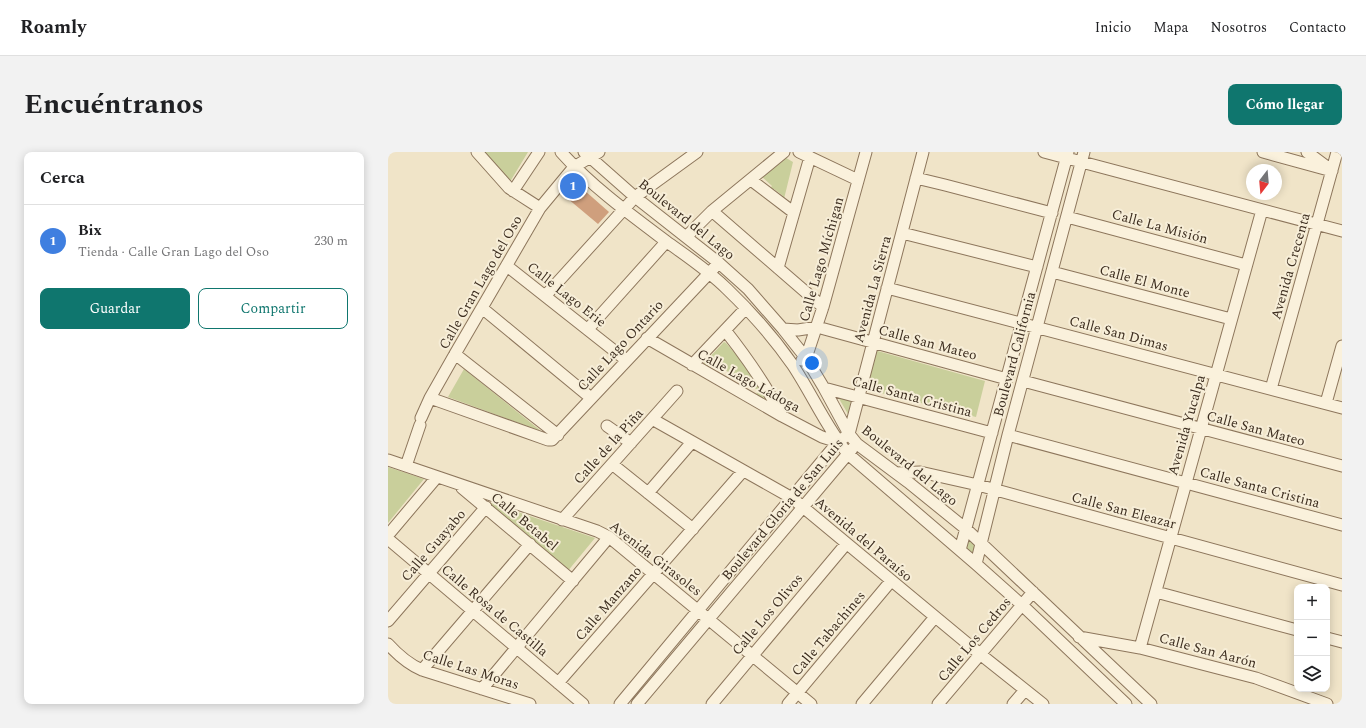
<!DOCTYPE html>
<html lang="es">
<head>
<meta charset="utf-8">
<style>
  :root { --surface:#fff; --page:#f2f2f2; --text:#202124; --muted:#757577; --line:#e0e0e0; --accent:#0f766e }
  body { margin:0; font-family:Spectral,serif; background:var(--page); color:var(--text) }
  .controls { position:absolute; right:12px; bottom:12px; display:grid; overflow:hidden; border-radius:8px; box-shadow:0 2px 10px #0003 }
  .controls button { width:36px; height:36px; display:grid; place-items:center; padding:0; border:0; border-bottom:1px solid var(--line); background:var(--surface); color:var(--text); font:20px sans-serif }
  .compass { position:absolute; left:858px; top:12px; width:36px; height:36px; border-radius:50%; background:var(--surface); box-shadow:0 2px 10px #0003; rotate:196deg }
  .you { position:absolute; left:424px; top:211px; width:14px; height:14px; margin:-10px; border:3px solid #fff; border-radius:50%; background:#1a73e8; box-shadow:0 0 0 6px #1a73e833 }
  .badge { display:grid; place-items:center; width:26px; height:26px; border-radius:50%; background:var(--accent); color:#fff; font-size:13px; font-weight:700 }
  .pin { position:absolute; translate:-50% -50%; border:2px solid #fff; box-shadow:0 1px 4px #0006 }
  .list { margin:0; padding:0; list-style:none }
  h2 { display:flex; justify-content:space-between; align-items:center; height:52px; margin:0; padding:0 16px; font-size:17px }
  h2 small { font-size:13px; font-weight:400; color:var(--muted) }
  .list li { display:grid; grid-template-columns:26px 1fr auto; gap:12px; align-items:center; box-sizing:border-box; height:72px; padding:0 16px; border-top:1px solid var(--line) }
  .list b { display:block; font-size:15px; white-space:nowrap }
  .list p { margin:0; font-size:13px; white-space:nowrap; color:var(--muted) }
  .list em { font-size:13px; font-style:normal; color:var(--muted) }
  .actions { display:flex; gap:8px; padding:12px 16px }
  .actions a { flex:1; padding:9px 0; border:1px solid var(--accent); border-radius:8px; text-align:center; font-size:14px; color:var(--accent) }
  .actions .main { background:var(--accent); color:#fff }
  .icon { flex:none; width:22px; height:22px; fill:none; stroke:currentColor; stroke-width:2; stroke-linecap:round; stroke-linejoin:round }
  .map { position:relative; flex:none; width:954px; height:552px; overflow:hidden; border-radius:8px }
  header { display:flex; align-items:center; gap:24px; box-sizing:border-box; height:56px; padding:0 20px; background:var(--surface); border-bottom:1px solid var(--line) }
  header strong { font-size:19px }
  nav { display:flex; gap:22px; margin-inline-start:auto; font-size:14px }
  .intro { display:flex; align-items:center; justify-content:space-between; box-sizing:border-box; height:96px; padding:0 24px }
  h1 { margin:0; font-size:28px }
  .button { padding:10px 18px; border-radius:8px; background:var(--accent); color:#fff; font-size:14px; font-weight:700 }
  main { display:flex; gap:24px; padding:0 24px }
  aside { flex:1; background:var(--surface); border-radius:8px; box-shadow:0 2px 10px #0003 }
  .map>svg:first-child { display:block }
  .green { fill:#c9cf9b }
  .building { fill:#cf9f7d }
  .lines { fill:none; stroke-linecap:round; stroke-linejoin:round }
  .minor-casing { stroke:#8d765c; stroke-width:13 }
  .minor { stroke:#faf1dc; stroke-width:11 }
  .labels { text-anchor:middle; stroke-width:4; stroke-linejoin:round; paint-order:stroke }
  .street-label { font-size:14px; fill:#3d2e20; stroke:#f7eed8 }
</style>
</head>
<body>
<header>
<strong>Roamly</strong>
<nav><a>Inicio</a><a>Mapa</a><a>Nosotros</a><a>Contacto</a></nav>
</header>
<div class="intro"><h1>Encuéntranos</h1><a class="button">Cómo llegar</a></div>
<main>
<aside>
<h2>Cerca<small></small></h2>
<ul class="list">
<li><span class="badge" style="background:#3f7fe0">1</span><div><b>Bix</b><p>Tienda · Calle Gran Lago del Oso</p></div><em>230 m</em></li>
</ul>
<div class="actions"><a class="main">Guardar</a><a>Compartir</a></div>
</aside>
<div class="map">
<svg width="954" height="552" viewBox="0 0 954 552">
  <rect width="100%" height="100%" fill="#f0e4c8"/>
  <path class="green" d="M92,0H140L120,33Z
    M393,3L405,10L395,51L390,50L395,44L386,37L381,42L379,40L384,34L372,23Z
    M336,190L338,191L357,213L378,245L377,247L375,248L368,243L370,238L324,210L320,214L315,212Z
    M486,198L597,229L588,265L477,237Z
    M76,217L153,279L60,245Z
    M450,245L463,249L460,262Z
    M0,315L36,327L0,371Z
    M91,347L207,386L179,420Z
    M577.5 395a5.5 5.5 0 1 1 11 0a5.5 5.5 0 1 1-11 0Z"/>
  <path class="building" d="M181,31H188L221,60L210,72L173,41Z"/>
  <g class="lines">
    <g class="minor-casing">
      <path id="minor" d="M89,0L121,36L152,56
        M173,0C203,34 243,63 279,90C300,105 321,119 339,137C363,160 385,185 404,212C424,242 438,275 460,302L588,412L634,453L738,552
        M196,0L247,45L331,111L360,137L395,177L418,206L436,236L461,282L469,292L520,330L578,377L763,552
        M411,0L470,28
        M656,0L954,79
        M875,0L944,19
        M919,0L939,15
        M528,26L557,33L664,61
        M363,28L405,60
        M125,39L151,0
        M324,59L435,155
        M679,65L858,113
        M514,81L649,115
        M298,85L324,59L396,0
        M119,114L238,208
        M390,116L422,5
        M664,120L843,167
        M499,136L954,256
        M158,143L247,45L309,0
        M94,156L203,246
        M200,177L278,90
        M395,177L410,178L429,175L619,227
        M337,178C359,206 378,233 394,264
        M259,186L394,264L434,285L450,290
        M67,202L170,283
        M414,208L418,206L435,155L478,0
        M304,213L358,156
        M635,229L954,314
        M436,236L604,281
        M883,237L949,0
        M42,246L160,288H164L326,116
        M938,251L954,194
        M33,266L42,246L67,202L152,56L186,15L211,0
        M264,267L404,346L592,502L655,552
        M219,274L243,291
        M620,283L954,373
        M0,308L209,379L221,385L423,552
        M224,312L305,377
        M18,314L32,273
        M508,321L532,320L590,333L954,433
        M74,336L185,429
        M260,341L304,290
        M174,368L289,239
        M0,383L49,325
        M0,387L195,552
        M572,398L680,0
        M588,412L620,283L696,0
        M768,440L909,478
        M0,469L98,355
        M691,485L752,496L868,526L939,552
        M939,486L954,490
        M0,492C10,503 20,512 34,518L142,552
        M752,496L874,58
        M34,518L142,392
        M170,531L355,319
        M94,537L221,385
        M232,552L450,290L461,282L535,0
        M249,552L464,297
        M324,552L458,392
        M400,552L503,429
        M474,552L547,465
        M550,552L645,440
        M625,552L637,538"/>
    </g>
    <use href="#minor" class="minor"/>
  </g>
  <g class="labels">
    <g class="street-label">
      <text transform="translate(299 67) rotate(39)" y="5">Boulevard del Lago</text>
      <text transform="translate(772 74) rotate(15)" y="5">Calle La Misión</text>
      <text transform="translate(433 107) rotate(-74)" y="5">Calle Lago Míchigan</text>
      <text transform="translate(902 114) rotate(-74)" y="5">Avenida Crecenta</text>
      <text transform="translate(757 129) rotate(15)" y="5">Calle El Monte</text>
      <text transform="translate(92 130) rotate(-60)" y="5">Calle Gran Lago del Oso</text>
      <text transform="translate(484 137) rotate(-75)" y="5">Avenida La Sierra</text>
      <text transform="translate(179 142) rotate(38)" y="5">Calle Lago Erie</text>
      <text transform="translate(731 181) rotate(15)" y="5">Calle San Dimas</text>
      <text transform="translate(540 190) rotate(15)" y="5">Calle San Mateo</text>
      <text transform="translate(232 193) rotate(-47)" y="5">Calle Lago Ontario</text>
      <text transform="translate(626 202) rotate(-75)" y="5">Boulevard California</text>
      <text transform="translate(361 228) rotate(29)" y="5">Calle Lago Ládoga</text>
      <text transform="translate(524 244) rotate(15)" y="5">Calle Santa Cristina</text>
      <text transform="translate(798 273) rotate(-74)" y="5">Avenida Yucalpa</text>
      <text transform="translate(868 276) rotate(15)" y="5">Calle San Mateo</text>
      <text transform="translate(220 294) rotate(-48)" y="5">Calle de la Piña</text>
      <text transform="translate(522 313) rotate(39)" y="5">Boulevard del Lago</text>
      <text transform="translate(872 335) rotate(15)" y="5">Calle Santa Cristina</text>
      <text transform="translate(394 357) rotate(-50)" y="5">Boulevard Gloria de San Luis</text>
      <text transform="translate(736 358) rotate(15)" y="5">Calle San Eleazar</text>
      <text transform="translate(137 369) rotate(40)" y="5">Calle Betabel</text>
      <text transform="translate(476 387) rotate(40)" y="5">Avenida del Paraíso</text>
      <text transform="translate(45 393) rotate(-49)" y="5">Calle Guayabo</text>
      <text transform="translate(268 406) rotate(38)" y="5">Avenida Girasoles</text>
      <text transform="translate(220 451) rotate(-49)" y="5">Calle Manzano</text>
      <text transform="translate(107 458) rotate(40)" y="5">Calle Rosa de Castilla</text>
      <text transform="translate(379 462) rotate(-50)" y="5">Calle Los Olivos</text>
      <text transform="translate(440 481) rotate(-50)" y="5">Calle Tabachines</text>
      <text transform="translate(586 487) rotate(-50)" y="5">Calle Los Cedros</text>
      <text transform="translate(820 498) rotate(15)" y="5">Calle San Aarón</text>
      <text transform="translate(83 517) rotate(18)" y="5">Calle Las Moras</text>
    </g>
  </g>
</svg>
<div class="controls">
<button>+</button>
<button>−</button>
<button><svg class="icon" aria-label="layers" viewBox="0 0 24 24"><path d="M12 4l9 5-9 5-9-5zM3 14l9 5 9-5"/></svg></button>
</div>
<svg class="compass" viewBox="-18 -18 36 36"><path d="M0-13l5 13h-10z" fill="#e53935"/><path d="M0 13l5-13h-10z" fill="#757577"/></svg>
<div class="you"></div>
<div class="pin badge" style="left:185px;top:34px;background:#3f7fe0">1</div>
</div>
</main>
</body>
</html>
